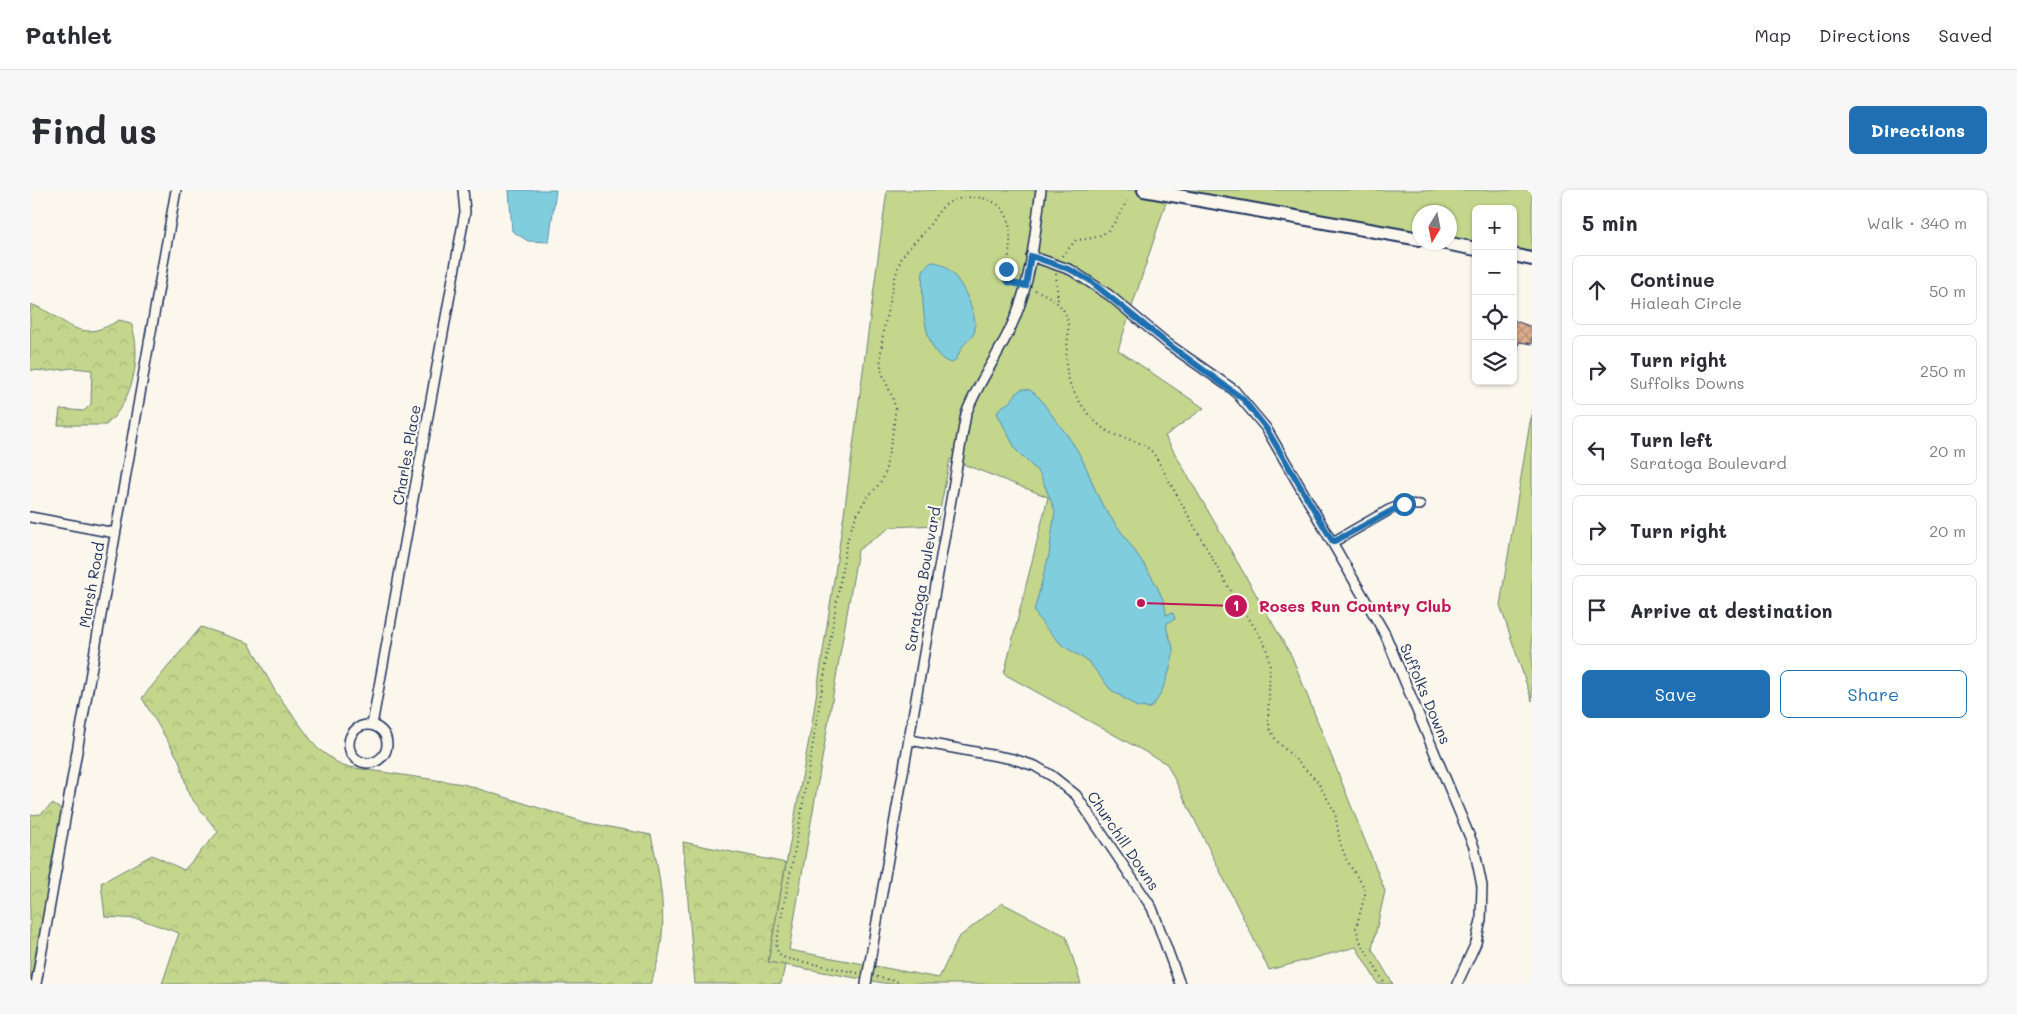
<!DOCTYPE html>
<html lang="en">
<head>
<meta charset="utf-8">
<style>
  :root { --surface:#fff; --page:#f7f7f7; --text:#2b2b33; --muted:#7c7c81; --line:#e1e1e2; --accent:#1f6fb2 }
  body { margin:0; font-family:Mali,sans-serif; background:var(--page); color:var(--text) }
  .controls { position:absolute; right:15px; top:15px; display:grid; overflow:hidden; border-radius:8px; box-shadow:0 1px 4px #0004 }
  .controls button { width:45px; height:45px; display:grid; place-items:center; padding:0; border:0; border-bottom:1px solid var(--line); background:var(--surface); color:var(--text); font:25px sans-serif }
  .compass { position:absolute; left:1382px; top:15px; width:45px; height:45px; border-radius:50%; background:var(--surface); box-shadow:0 1px 4px #0004; rotate:190deg }
  .stop { position:absolute; width:15px; height:15px; margin:-11px; border:4px solid #1f6fb2; border-radius:50%; background:#fff }
  .stop.end { background:#1f6fb2; border-color:#fff; box-shadow:0 1px 5px #0008 }
  .list { margin:0; padding:0; list-style:none }
  h2 { display:flex; justify-content:space-between; align-items:center; height:65px; margin:0; padding:0 20px; font-size:21px }
  h2 small { font-size:16px; font-weight:400; color:var(--muted) }
  .list li { display:grid; grid-template-columns:32px 1fr auto; gap:15px; align-items:center; box-sizing:border-box; height:70px; margin:0 10px 10px; padding:0 10px; border:1px solid var(--line); border-radius:8px }
  .list b { display:block; font-size:19px; white-space:nowrap }
  .list p { margin:0; font-size:16px; white-space:nowrap; color:var(--muted) }
  .list em { font-size:16px; font-style:normal; color:var(--muted) }
  .actions { display:flex; gap:10px; padding:15px 20px }
  .actions a { flex:1; padding:11px 0; border:1px solid var(--accent); border-radius:8px; text-align:center; font-size:18px; color:var(--accent) }
  .actions .main { background:var(--accent); color:#fff }
  .icon { flex:none; width:28px; height:28px; fill:none; stroke:currentColor; stroke-width:2; stroke-linecap:round; stroke-linejoin:round }
  .map { position:relative; flex:none; width:1502px; height:794px; overflow:hidden; border-radius:8px }
  header { display:flex; align-items:center; gap:30px; box-sizing:border-box; height:70px; padding:0 25px; background:var(--surface); border-bottom:1px solid var(--line) }
  header strong { font-size:24px }
  nav { display:flex; gap:28px; margin-inline-start:auto; font-size:18px }
  .intro { display:flex; align-items:center; justify-content:space-between; box-sizing:border-box; height:120px; padding:0 30px }
  h1 { margin:0; font-size:35px }
  .button { padding:12px 22px; border-radius:8px; background:var(--accent); color:#fff; font-size:18px; font-weight:700 }
  main { display:flex; gap:30px; padding:0 30px }
  aside { flex:1; background:var(--surface); border-radius:8px; box-shadow:0 1px 4px #0004 }
  .map>svg:first-child { display:block }
  .green { fill:#c3d68c; stroke:#6f8275 }
  .forest { fill:url(#forest-crowns); stroke:#6f8275 }
  .water { fill:#80cdde; stroke:#588eab }
  .building { fill:url(#building-cross-hatch); stroke:#1b2f5e }
  .lines { fill:none; stroke-linecap:round; stroke-linejoin:round }
  .street-casing { stroke:#1b2f5e; stroke-width:12 }
  .secondary-casing { stroke:#1b2f5e; stroke-width:16 }
  .path { stroke:#1b2f5e; stroke-width:2; stroke-dasharray:1 4; stroke-linecap:butt }
  .street { stroke:#fbf7ec; stroke-width:9 }
  .secondary { stroke:#fbf7ec; stroke-width:12 }
  .route { stroke:#1f6fb2; stroke-width:6 }
  .labels { text-anchor:middle; stroke-width:4.5; stroke-linejoin:round; paint-order:stroke }
  .street-label { font-size:15px; fill:#1b2f5e; stroke:#fbf7ec }
  .leader { fill:none; stroke:#c2185b; stroke-width:2 }
  .callout-dot { fill:#c2185b; stroke:#fbf7ec; stroke-width:2 }
  .mark-label { font-size:15px; text-anchor:middle; font-weight:bold; fill:#fff }
  .callout-label { font-size:16px; text-anchor:middle; font-weight:bold; fill:#c2185b; stroke:#fbf7ec; stroke-width:4.5; stroke-linejoin:round; paint-order:stroke }
</style>
</head>
<body>
<header>
<strong>Pathlet</strong>
<nav><a>Map</a><a>Directions</a><a>Saved</a></nav>
</header>
<div class="intro"><h1>Find us</h1><a class="button">Directions</a></div>
<main>
<div class="map">
<svg width="1502" height="794" viewBox="0 0 1502 794">
  <defs>
    <pattern id="forest-crowns" width="20" height="18" patternUnits="userSpaceOnUse" patternTransform="scale(1.25)"><rect width="20" height="18" fill="#c3d68c"/><path d="M2 6a3 3 0 1 1 6 0M12 15a3 3 0 1 1 6 0" fill="none" stroke="#a7b87b"/></pattern>
    <pattern id="building-cross-hatch" width="8" height="8" patternUnits="userSpaceOnUse" patternTransform="scale(1.25)"><rect width="8" height="8" fill="#dbad8d"/><path d="M0 0l8 8M0 8l8-8" fill="none" stroke="#b18d76"/></pattern>
  </defs>
  <rect width="100%" height="100%" fill="#fbf7ec"/>
  <filter id="ink" filterUnits="userSpaceOnUse"><feTurbulence type="fractalNoise" baseFrequency=".02" numOctaves="2"/><feDisplacementMap in="SourceGraphic" scale="10" xChannelSelector="R" yChannelSelector="G"/><feConvolveMatrix kernelMatrix="1 2 1 2 8 2 1 2 1" color-interpolation-filters="sRGB"/></filter>
  <g filter="url(#ink)">
    <path class="green" d="M857,0H1140L1088,160L1174,218L1135,246L1262,467L1355,701L1342,759L1363,794H1348L1326,757L1239,780L1137,574L974,484L1018,307L920,269L907,335L861,337L828,360L759,760L909,788L928,748L972,713L1036,746L1051,794H859L738,772L782,533L814,324Z
      M1153,0H1502V62L1483,58V19H1446V52L1420,47V22H1390L1389,42Z
      M1502,220V511L1470,415Z"/>
    <path class="forest" d="M0,114C39,127 45,157 89,130L101,133C113,166 103,211 76,235H28L30,219L54,221L61,214L62,180L43,178L18,181L0,180Z
      M171,437L219,453L245,501L287,558L312,576L433,594L554,632L621,645C632,695 641,746 620,794H132L149,743L109,729L75,727L71,693L122,665L154,680L188,642L159,605L149,570L112,508Z
      M22,614L31,619V635L0,794V625L11,624Z
      M653,652L756,673L738,772L755,775L751,794H665Z"/>
    <path class="water" d="M479,0H526L519,52L498,51L482,41Z
      M902,72C924,71 947,119 945,139C944,148 937,150 932,157C929,163 927,170 922,173C892,168 891,104 893,81L896,76Z
      M992,199L1000,200L1009,207C1022,227 1040,246 1051,267C1060,283 1064,301 1073,316C1089,341 1137,398 1136,425L1143,423L1145,429L1137,433C1135,444 1143,450 1143,460C1144,473 1130,512 1120,518L1107,517L1080,499L1059,472L1032,455L1014,436L1004,421L1019,365L1025,321L1010,284L986,260L967,223C970,215 979,215 983,208C987,204 986,202 992,199Z"/>
    <path class="building" d="M1483,130L1502,137V154L1489,152L1488,159L1483,158Z"/>
    <g class="lines">
      <g class="street-casing">
        <path id="street" d="M1001,66L1041,80L1079,105L1138,154L1204,200L1236,238L1355,444L1444,657L1452,696L1451,730L1446,753L1427,794
          M0,327L85,343
          M1303,352L1359,320L1374,314L1390,315
          M319 554a19 19 0 1 1 38 0a19 19 0 1 1-38 0Z
          M342,535L435,22L433,0
          M880,550L983,569L1005,576L1022,586L1046,605L1122,718L1150,794
          M6,794L146,0
          M836,794L936,224C949,189 973,160 986,125C1002,86 1005,41 1011,0"/>
      </g>
      <g class="secondary-casing">
        <path id="secondary" d="M1114,0L1390,49
          M1410,52L1446,59
          M1483,65L1502,69"/>
      </g>
      <path class="path" d="M1032,66L1046,50C1080,48 1081,38 1097,11
        M1026,84L1028,112
        M1005,100C1065,124 1021,158 1043,200C1051,216 1066,237 1083,244C1098,250 1113,251 1124,264L1197,395L1229,444L1238,461L1240,477L1238,529L1240,539L1246,550L1287,591L1305,622L1310,653L1317,671L1334,697L1335,704L1326,738L1330,751L1355,794
        M828,783L755,768L748,763L746,755L766,654L816,356C820,341 825,326 834,312C841,302 850,296 855,284C858,264 864,243 865,223C866,206 853,193 851,176C848,159 863,89 870,72C875,59 888,50 896,40C903,31 908,19 918,13C936,3 969,5 977,27C984,45 978,69 975,88L978,92L986,94
        M847,787L877,794"/>
      <use href="#street" class="street"/>
      <use href="#secondary" class="secondary"/>
    </g>
  </g>
  <g class="lines" filter="url(#ink)">
    <path class="route" d="M976,79L975,88L978,92L996,96L1001,66L1041,80L1059,90L1138,154L1213,209L1236,238L1303,352L1374,314"/>
  </g>
  <g class="labels">
    <g class="street-label">
      <text transform="translate(377 265) rotate(-80)" y="5">Charles Place</text>
      <text transform="translate(893 389) rotate(-80)" y="5">Saratoga Boulevard</text>
      <text transform="translate(62 395) rotate(-80)" y="5">Marsh Road</text>
      <text transform="translate(1395 504) rotate(67)" y="5">Suffolks Downs</text>
      <text transform="translate(1093 651) rotate(56)" y="5">Churchill Downs</text>
    </g>
  </g>
  <path class="leader" d="M1111 413L1206 416"/>
  <g class="callout-dot">
    <circle cx="1111" cy="413" r="5"/>
    <circle cx="1206" cy="416" r="12"/>
  </g>
  <g class="mark-label">
    <text x="1206" y="421">1</text>
  </g>
  <g class="callout-label">
    <text x="1325" y="422">Roses Run Country Club</text>
  </g>
</svg>
<div class="controls">
<button>+</button>
<button>−</button>
<button><svg class="icon" aria-label="locate" viewBox="0 0 24 24"><circle cx="12" cy="12" r="6"/><path d="M12 2v4M12 18v4M2 12h4M18 12h4"/></svg></button>
<button><svg class="icon" aria-label="layers" viewBox="0 0 24 24"><path d="M12 4l9 5-9 5-9-5zM3 14l9 5 9-5"/></svg></button>
</div>
<svg class="compass" viewBox="-18 -18 36 36"><path d="M0-13l5 13h-10z" fill="#e53935"/><path d="M0 13l5-13h-10z" fill="#7c7c81"/></svg>
<div class="stop" style="left:1374px;top:314px"></div>
<div class="stop end" style="left:976px;top:79px"></div>
</div>
<aside>
<h2>5 min<small>Walk · 340 m</small></h2>
<ul class="list">
<li><svg class="icon" aria-label="ahead" viewBox="0 0 24 24"><path d="M12 20V5M6 11l6-6 6 6"/></svg><div><b>Continue</b><p>Hialeah Circle</p></div><em>50 m</em></li>
<li><svg class="icon" aria-label="right" viewBox="0 0 24 24"><path d="M7 20v-9h11M14 6l5 5-5 5"/></svg><div><b>Turn right</b><p>Suffolks Downs</p></div><em>250 m</em></li>
<li><svg class="icon" aria-label="left" viewBox="0 0 24 24"><path d="M17 20v-9H6M10 6l-5 5 5 5"/></svg><div><b>Turn left</b><p>Saratoga Boulevard</p></div><em>20 m</em></li>
<li><svg class="icon" aria-label="right" viewBox="0 0 24 24"><path d="M7 20v-9h11M14 6l5 5-5 5"/></svg><div><b>Turn right</b></div><em>20 m</em></li>
<li><svg class="icon" aria-label="arrive" viewBox="0 0 24 24"><path d="M6 21V4h12l-3 4 3 4H6"/></svg><div><b>Arrive at destination</b></div></li>
</ul>
<div class="actions"><a class="main">Save</a><a>Share</a></div>
</aside>
</main>
</body>
</html>
